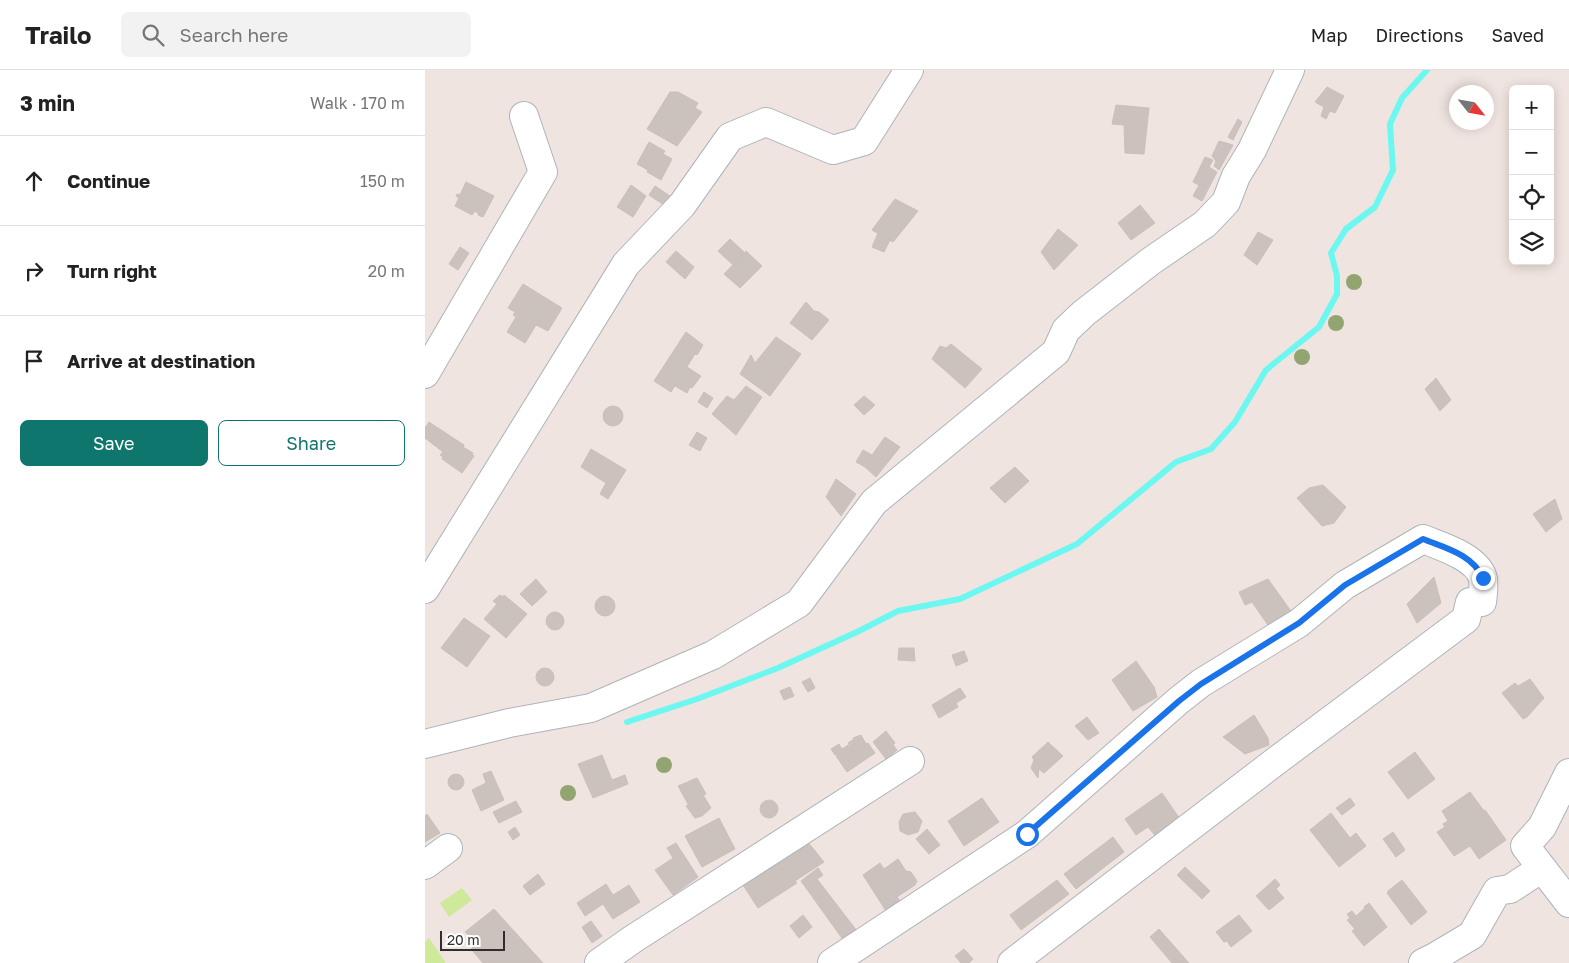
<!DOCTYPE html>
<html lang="en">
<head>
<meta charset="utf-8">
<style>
  :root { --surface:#fff; --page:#f2f2f2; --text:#222; --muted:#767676; --line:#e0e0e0; --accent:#0f766e }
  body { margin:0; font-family:"Golos Text",sans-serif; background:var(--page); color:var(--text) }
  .controls { position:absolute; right:15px; top:15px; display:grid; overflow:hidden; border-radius:8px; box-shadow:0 2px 12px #0003 }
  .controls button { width:45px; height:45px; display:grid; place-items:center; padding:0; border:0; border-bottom:1px solid var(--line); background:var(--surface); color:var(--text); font:25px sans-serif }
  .compass { position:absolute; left:1024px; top:15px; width:45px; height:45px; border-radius:50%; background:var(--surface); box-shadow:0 2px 12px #0003; rotate:121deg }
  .scale { position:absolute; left:15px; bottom:12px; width:65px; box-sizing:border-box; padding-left:5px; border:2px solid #2e2e2e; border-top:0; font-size:14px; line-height:18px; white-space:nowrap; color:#2e2e2e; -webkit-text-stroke:4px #fff; paint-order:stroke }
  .stop { position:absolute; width:15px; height:15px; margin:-11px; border:4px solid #1a73e8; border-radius:50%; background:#fff }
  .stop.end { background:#1a73e8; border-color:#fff; box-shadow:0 1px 5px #0008 }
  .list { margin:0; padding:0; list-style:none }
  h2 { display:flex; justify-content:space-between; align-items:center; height:65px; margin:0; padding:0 20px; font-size:21px }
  h2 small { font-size:16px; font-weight:400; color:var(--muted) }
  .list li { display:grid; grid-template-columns:32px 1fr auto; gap:15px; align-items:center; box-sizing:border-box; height:90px; padding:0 20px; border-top:1px solid var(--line) }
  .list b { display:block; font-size:19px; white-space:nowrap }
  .list em { font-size:16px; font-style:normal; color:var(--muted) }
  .actions { display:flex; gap:10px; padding:15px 20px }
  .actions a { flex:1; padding:11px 0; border:1px solid var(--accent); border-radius:8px; text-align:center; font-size:18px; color:var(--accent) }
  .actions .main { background:var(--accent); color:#fff }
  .icon { flex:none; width:28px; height:28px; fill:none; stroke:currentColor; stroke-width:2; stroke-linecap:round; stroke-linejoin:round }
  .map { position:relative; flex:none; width:1144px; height:893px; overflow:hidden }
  header { display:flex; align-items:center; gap:30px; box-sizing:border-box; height:70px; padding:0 25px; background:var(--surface); border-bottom:1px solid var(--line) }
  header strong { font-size:24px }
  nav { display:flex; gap:28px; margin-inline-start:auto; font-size:18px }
  .search { width:350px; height:45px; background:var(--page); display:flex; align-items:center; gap:12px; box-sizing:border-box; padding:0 18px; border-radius:8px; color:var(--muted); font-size:19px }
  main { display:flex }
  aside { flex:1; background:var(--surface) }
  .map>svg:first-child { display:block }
  .green { fill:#cee999 }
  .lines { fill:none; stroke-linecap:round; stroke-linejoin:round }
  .stream { stroke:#6df7f1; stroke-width:6 }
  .building { fill:#cbc2be; stroke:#ccbfb9 }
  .minor-casing { stroke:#adb4bb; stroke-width:30 }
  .minor { stroke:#fff; stroke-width:28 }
  .tree { fill:#92a571 }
  .route { stroke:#1a73e8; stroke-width:6 }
</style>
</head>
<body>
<header>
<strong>Trailo</strong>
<div class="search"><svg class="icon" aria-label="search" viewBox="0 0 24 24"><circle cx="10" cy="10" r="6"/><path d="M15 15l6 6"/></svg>Search here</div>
<nav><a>Map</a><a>Directions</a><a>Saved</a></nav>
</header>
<main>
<aside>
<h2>3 min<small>Walk · 170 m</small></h2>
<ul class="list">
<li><svg class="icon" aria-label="ahead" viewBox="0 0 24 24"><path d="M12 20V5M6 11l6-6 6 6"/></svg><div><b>Continue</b></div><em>150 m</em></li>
<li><svg class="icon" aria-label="right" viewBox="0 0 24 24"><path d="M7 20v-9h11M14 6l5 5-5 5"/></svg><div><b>Turn right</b></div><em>20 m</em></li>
<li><svg class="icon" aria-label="arrive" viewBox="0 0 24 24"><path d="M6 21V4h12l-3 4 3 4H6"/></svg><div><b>Arrive at destination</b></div></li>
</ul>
<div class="actions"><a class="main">Save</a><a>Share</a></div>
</aside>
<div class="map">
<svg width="1144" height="893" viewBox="0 0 1144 893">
  <rect width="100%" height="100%" fill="#f0e4e0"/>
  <path class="green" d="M37,818L47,830L24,847L15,833Z
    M4,868L21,893H0V872Z"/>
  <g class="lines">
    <path class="stream" d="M202,652L272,629L353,598L434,561L473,541L535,529L652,474L751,392L786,379L810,352L841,300L894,257L912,224V206L906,183L921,159L950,137L968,100L965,54L977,28L1002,0"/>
  </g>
  <path class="building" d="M902,17L919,26L910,43L905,41L901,49L896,46L899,37L890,32Z
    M245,22H253L273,33L270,38L277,42L252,76L222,59Z
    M691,35L724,38L719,84L700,83L699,55L687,54Z
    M813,49L817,52L808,70L803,67Z
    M794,71L808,75L794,100L789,96L791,91L787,86Z
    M224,72L240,81L238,84L247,89L236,110L222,102L223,100L212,94Z
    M780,87L788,90L784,97L792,102L777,131L768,126L774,115L768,112Z
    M41,112L69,126L58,147L53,145L54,144L50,141L47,145L30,136L34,128L31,126L32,124L35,125Z
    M206,115L221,126L208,147L192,137Z
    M230,116L248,128L242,137L224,125Z
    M470,129L493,141L468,172L447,160Z
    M715,135L730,153L706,170L693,153Z
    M633,159L653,175L629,200L616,182Z
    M833,162L848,170L832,195L819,185Z
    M453,163L465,170L459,182L447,177Z
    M305,169L320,183L308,195L293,181Z
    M35,177L44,183L33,200L24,194Z
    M251,181L269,197L260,209L241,192Z
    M321,181L337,196L315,218L299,204Z
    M98,214L137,238L123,261L111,255L100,273L82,262L91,247L88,245L90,242L83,238Z
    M381,232L389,241L394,242L404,250L387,270L365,253Z
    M261,262L278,275L272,285L270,284L246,322L229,311Z
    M351,267L376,284L345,326L315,304L326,285L330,293Z
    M526,274L557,299L540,318L507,289L515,276L521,278Z
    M262,297L276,306L267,318L265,317L262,323L250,316Z
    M1011,308L1026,330L1015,341L1000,319Z
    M321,316L337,327L311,365L287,344L302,326L309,330Z
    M279,322L288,328L282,338L273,332Z
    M439,326L450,335L439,345L429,335Z
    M178 346a10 10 0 1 1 20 0a10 10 0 1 1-20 0Z
    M4,352L39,375L38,377L48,383L47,385L49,386L37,403L17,389L18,387L15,385L18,382L0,368V358Z
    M272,362L282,368L275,381L264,375Z
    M460,367L475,377L451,407L440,397L431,392L438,380L447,385Z
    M166,379L201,400L183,429L175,424L181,413L156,397Z
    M590,397L604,411L580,433L565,418Z
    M411,409L431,424L416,446L401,427Z
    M898,415L921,437L909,453L897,456L872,428L884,418Z
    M1130,429L1137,449L1121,462L1108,444Z
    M1009,507L1016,533L992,553L982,534Z
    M111,509L122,522L107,536L95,524Z
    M843,509L868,544L845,558L827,532L820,535L814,522Z
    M75,525L78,527L79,525L102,544L81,568L59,549L72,534L68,531Z
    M170 536a10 10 0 1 1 20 0a10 10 0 1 1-20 0Z
    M121 551a9 9 0 1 1 18 0a9 9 0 1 1-18 0Z
    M39,548L65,566L42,597L16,578Z
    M474,578H489L490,591L473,590Z
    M539,581L543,591L531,596L527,585Z
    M711,591L729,617L732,627L708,641L687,610Z
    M111 607a9 9 0 1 1 18 0a9 9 0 1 1-18 0Z
    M385,608L390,618L383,622L377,612Z
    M1105,609L1119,628L1102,647L1098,649L1077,623L1090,613L1093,616Z
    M365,617L369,626L359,630L355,621Z
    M535,618L541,627L531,633L533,637L514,648L507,635Z
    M829,645L843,668L844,675L820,684L798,667Z
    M662,647L674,663L663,670L650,656Z
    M461,661L470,673L468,675L472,680L461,689L448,672Z
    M436,665L441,674L443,673L450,683L422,702L411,686L413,685L412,684L410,685L406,679L414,674L417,679L423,675L424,677L425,676L423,673L429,669L428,668Z
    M623,672L638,686L619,703L614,699L613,708L606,698L609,690L607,687Z
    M990,682L1010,709L983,729L963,702Z
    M177,685L187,710L200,705L203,714L168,728L153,694Z
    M66,701L79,730L56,741L47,720L61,713L58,704Z
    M23 712a8 8 0 1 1 16 0a8 8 0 1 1-16 0Z
    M272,708L281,724L263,734L253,716Z
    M1045,722L1059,741L1060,740L1081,770L1054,789L1045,776L1029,786L1012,762L1020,757L1018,754L1023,751L1017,741Z
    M737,723L757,752L734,770L723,757L711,765L700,749Z
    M278,725L286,738L277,746L270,748L261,736Z
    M557,728L574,752L539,776L523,751Z
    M925,728L930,735L917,745L911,738Z
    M335 739a9 9 0 1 1 18 0a9 9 0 1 1-18 0Z
    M91,731L97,742L74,753L68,742Z
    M490,742L497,751L493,762L483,765L475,761L474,752L478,744Z
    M906,743L925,768L931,763L941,776L914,797L885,760Z
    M2,744L15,763L0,772V746Z
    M294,748L310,779L277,797L260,766Z
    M90,757L95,765L88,770L83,762Z
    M502,759L515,775L504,784L491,769Z
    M968,762L980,780L971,787L958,769Z
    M688,767L699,782L651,819L639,804Z
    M382,771L399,792L370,811L372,813L333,838L318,815Z
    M251,773L273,807L248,825L230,800L248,788L242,778Z
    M473,789L481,801L486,802L492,811L490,815L472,827L477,834L463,844L438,805L455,793L459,799Z
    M760,797L785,821L777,829L752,805Z
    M393,798L398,805L392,809L432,861L419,871L376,811Z
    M113,804L120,814L105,825L98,816Z
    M850,809L855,815L851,819L859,828L844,840L831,826Z
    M632,810L644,824L596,860L585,845Z
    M977,810L1002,842L986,855L962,823L963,822V821Z
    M181,814L188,825L204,815L215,832L188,849L178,834L160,846L152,833Z
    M944,833L962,857L939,876L927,861L930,859L922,850L925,848L922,844L927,841L931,846L940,838L939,837Z
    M69,839L118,893H58L46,879L52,873L40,862Z
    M378,845L387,857L374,868L365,856Z
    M814,845L827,861L806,877L802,871L799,872L791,862Z
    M166,851L177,866L167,873L157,857Z
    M734,859L764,893H747L725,867Z
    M539,879L548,889L544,893H536L530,886Z"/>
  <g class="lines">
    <g class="minor-casing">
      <path id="minor" d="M0,304L118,102L99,46
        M0,519L201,194L257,135L305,67L341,52L408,80L439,71L484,0
        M0,674L84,653L166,638L288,585L374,533L449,432L631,282L641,260L659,243L726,191L780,154L801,132L811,106L827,80L865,0
        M0,795L23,778
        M1117,798L1100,776L1117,757L1144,703
        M174,893L208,869L485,691
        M407,893L602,764L753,631L776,613L874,553L920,515L998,469C1015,476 1053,487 1058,509C1059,516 1058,525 1057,532H1045L1041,549L851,691L587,893
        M998,893L1010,887L1047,865L1072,821L1085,819L1117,798L1144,833"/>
    </g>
    <use href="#minor" class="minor"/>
  </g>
  <g class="tree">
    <circle cx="929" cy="212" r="8"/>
    <circle cx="911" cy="253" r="8"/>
    <circle cx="877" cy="287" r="8"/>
    <circle cx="239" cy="695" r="8"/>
    <circle cx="143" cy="723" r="8"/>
  </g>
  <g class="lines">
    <path class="route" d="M602,764L754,631L776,614L874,553L920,515L998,469C1020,478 1047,484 1058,508"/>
  </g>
</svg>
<div class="controls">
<button>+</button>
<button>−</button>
<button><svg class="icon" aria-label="locate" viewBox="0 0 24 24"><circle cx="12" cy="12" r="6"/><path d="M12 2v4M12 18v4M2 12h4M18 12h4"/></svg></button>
<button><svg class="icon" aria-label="layers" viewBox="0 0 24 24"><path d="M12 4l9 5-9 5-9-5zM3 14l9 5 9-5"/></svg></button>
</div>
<svg class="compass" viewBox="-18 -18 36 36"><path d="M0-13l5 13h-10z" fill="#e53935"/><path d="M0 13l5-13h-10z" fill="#767676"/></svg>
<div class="scale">20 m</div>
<div class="stop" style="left:602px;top:764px"></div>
<div class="stop end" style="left:1058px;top:508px"></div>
</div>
</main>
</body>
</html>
